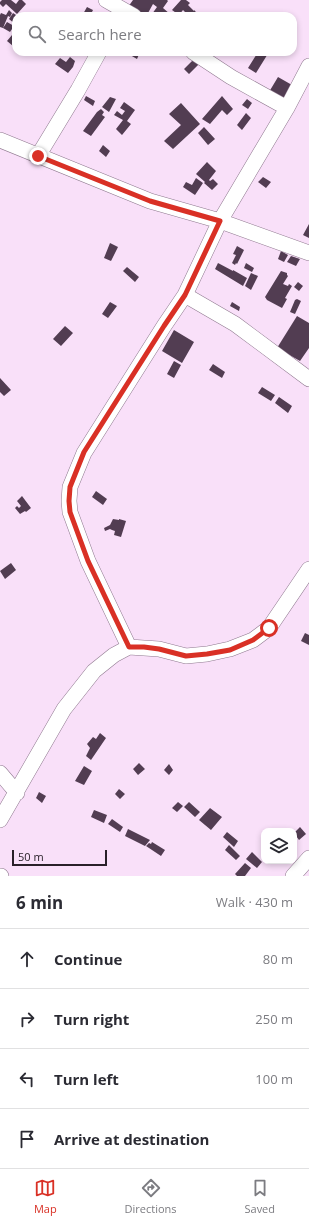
<!DOCTYPE html>
<html lang="en">
<head>
<meta charset="utf-8">
<style>
  :root { --surface:#fff; --page:#f2f2f3; --text:#2b2b33; --muted:#7c7c81; --line:#e1e1e2; --accent:#d93025 }
  body { margin:0; font-family:"Open Sans",sans-serif; background:var(--page); color:var(--text) }
  .controls { position:absolute; right:12px; bottom:12px; display:grid; overflow:hidden; border-radius:8px; box-shadow:0 2px 6px #0003 }
  .controls button { width:36px; height:36px; display:grid; place-items:center; padding:0; border:0; border-bottom:1px solid var(--line); background:var(--surface); color:var(--text); font:20px sans-serif }
  .scale { position:absolute; left:12px; bottom:10px; width:95px; box-sizing:border-box; padding-left:4px; border:2px solid #292029; border-top:0; font-size:11px; line-height:14px; white-space:nowrap; color:#292029; -webkit-text-stroke:3px #f9e0f9; paint-order:stroke }
  .stop { position:absolute; width:12px; height:12px; margin:-9px; border:3px solid #d93025; border-radius:50%; background:#fff }
  .stop.end { background:#d93025; border-color:#fff; box-shadow:0 1px 4px #0008 }
  .list { margin:0; padding:0; list-style:none }
  h2 { display:flex; justify-content:space-between; align-items:center; height:52px; margin:0; padding:0 16px; font-size:17px }
  h2 small { font-size:13px; font-weight:400; color:var(--muted) }
  .list li { display:grid; grid-template-columns:26px 1fr auto; gap:12px; align-items:center; box-sizing:border-box; height:60px; padding:0 16px; border-top:1px solid var(--line) }
  .list b { display:block; font-size:15px; white-space:nowrap }
  .list em { font-size:13px; font-style:normal; color:var(--muted) }
  .icon { flex:none; width:22px; height:22px; fill:none; stroke:currentColor; stroke-width:2; stroke-linecap:round; stroke-linejoin:round }
  .map { position:relative; flex:none; width:309px; height:876px; overflow:hidden }
  .search { position:absolute; background:var(--surface); box-shadow:0 2px 6px #0003; left:12px; right:12px; top:12px; height:44px; display:flex; align-items:center; gap:10px; box-sizing:border-box; padding:0 14px; border-radius:12px; color:var(--muted); font-size:15px }
  .sheet { height:292px; background:var(--surface) }
  nav { display:flex; justify-content:space-around; align-items:center; box-sizing:border-box; height:56px; border-top:1px solid var(--line); background:var(--surface); font-size:11px; color:var(--muted) }
  nav a { display:grid; justify-items:center; gap:2px }
  nav .on { color:var(--accent) }
  .map>svg:first-child { display:block }
  .building { fill:#523d52 }
  .lines { fill:none; stroke-linecap:round; stroke-linejoin:round }
  .street-casing { stroke:#8f798f; stroke-width:16 }
  .street { stroke:#fff; stroke-width:15 }
  .route { stroke:#d93025; stroke-width:5 }
</style>
</head>
<body>
<div class="map">
<svg width="309" height="876" viewBox="0 0 309 876">
  <rect width="100%" height="100%" fill="#f9e0f9"/>
  <path class="building" d="M2,0H11L16,4L19,0H22L26,4L17,14L6,4L3,7L0,4V2Z
    M133,0H167L168,1L163,8L170,14L169,16L164,15L163,16H155L152,14L157,7L153,4L148,13L152,16H141L128,7Z
    M181,0H186L190,3L188,5L194,11V10L197,13L195,16H192L188,13L190,16H181L185,12L183,10L179,15L172,10Z
    M87,7L93,10L90,16L83,14Z
    M9,10L12,13L10,17L8,16L3,28L0,27V15L1,13L6,15Z
    M13,13L16,15V25L9,19Z
    M7,22L14,26L10,32L3,28Z
    M12,35L16,38V42L13,46L7,41Z
    M125,52H140L137,59Z
    M258,52H269L256,73L248,68Z
    M70,57L75,61L73,67L68,73L55,64L60,58L66,62Z
    M194,59L199,64L189,74L184,69Z
    M278,77L292,85L283,101L269,92Z
    M86,96L95,101L93,106L84,100Z
    M222,96L233,109L227,115L222,110L210,124L202,119Z
    M110,97L116,99L109,112L102,107Z
    M247,99L252,103L248,109L242,105Z
    M124,102L135,110L127,121L131,124L122,135L116,129L123,120L114,115L117,111L122,115L125,111L120,108Z
    M181,103L200,124L173,149L164,141L181,125L169,114Z
    M101,109L104,112L102,115L105,117L91,136L83,131L97,112Z
    M246,113L251,118L242,130L237,125Z
    M204,127L215,139L208,145L198,133Z
    M103,145L110,151L106,157L99,151Z
    M207,162L216,171L209,180L210,181L213,179L218,184L212,190L204,183L205,182L196,174Z
    M263,177L271,182L266,188L258,182Z
    M196,178L203,183L195,195L183,187L186,182L192,185Z
    M309,224V238L303,235Z
    M110,243L118,247L111,261L104,258Z
    M237,246L244,250L237,264L236,263L235,265L232,263L236,255L233,254Z
    M281,251L288,255L284,262L278,259Z
    M291,256L300,259L296,266L287,262Z
    M218,263L233,271V270L247,278L243,286L215,269Z
    M246,263L254,268L252,272L244,268Z
    M127,267L139,277L135,282L123,271Z
    M281,271L287,273V275L288,276L283,284L288,286L289,284L292,286L285,298L287,299L282,308L267,300L265,297Z
    M251,273L258,276L251,290L245,286Z
    M298,282L303,286L299,291L294,287Z
    M297,299L301,301L295,314L290,312L295,300Z
    M110,302L117,306L108,318L102,314Z
    M232,302L240,307L239,311L230,306Z
    M297,316L309,323V348L300,361L277,348Z
    M65,326L73,333L61,346L53,339Z
    M174,330L194,342L182,363L162,351Z
    M174,361L181,365L174,378L167,374Z
    M213,364L225,372L222,378L209,370Z
    M0,378L11,390L4,396L0,392Z
    M262,387L275,395L271,401L258,393Z
    M279,397L292,406L288,413L275,403Z
    M96,491L107,499L103,505L92,497Z
    M22,496L31,508L26,512L25,511L20,514L15,508L17,506L19,508L21,506L17,501Z
    M113,519L119,520V519L126,521L121,537L114,535L115,531L112,530L110,529L105,531L104,528L110,525Z
    M11,563L16,570L5,579L0,571Z
    M305,633L309,635V645L301,641Z
    M100,733L106,738L91,760L86,756L90,748L87,744L93,737L96,739Z
    M139,763L145,769L138,775L133,769Z
    M169,764L173,770L169,775L164,770Z
    M84,766L92,771L84,785L75,781Z
    M119,789L125,794L120,799L115,794Z
    M39,792L46,796L42,803L36,798Z
    M178,802L183,806L177,812L172,808Z
    M189,802L200,812L195,817L184,807Z
    M210,808L222,817L211,830L199,820Z
    M94,810L107,815L104,823L91,817Z
    M112,819L123,827L120,832L108,824Z
    M300,827L306,834L299,840L294,833Z
    M128,829L150,840L145,846L125,836Z
    M227,832L238,841L234,847L223,837Z
    M152,842L165,850L161,856L146,846L149,843L151,844Z
    M229,845L240,856L236,860L225,850Z
    M252,852L262,862L257,868L246,859Z
    M245,863L251,868L245,876H237L235,874Z"/>
  <g class="lines">
    <g class="street-casing">
      <path id="street" d="M106,0L134,16
        M193,52L231,77L287,108
        M0,140L150,201L220,221L309,253
        M38,156L78,90L99,52
        M185,295L235,324L309,379
        M129,647L88,561L70,512L69,501L70,487L84,453L164,326L185,295L220,221L287,108L309,66
        M0,773L17,793
        M0,820L64,709L94,671L114,655L129,647L159,649L186,656L207,654L230,649L253,640L269,628L309,569
        M0,876H1
        M293,876L309,858"/>
    </g>
    <use href="#street" class="street"/>
  </g>
  <g class="lines">
    <path class="route" d="M38,156L150,201L220,221L185,295L164,326L84,452L70,487L69,501L70,512L88,561L129,647H144L159,649L186,656L207,654L230,650L253,640L269,628"/>
  </g>
</svg>
<div class="controls">
<button><svg class="icon" aria-label="layers" viewBox="0 0 24 24"><path d="M12 4l9 5-9 5-9-5zM3 14l9 5 9-5"/></svg></button>
</div>
<div class="scale">50 m</div>
<div class="stop" style="left:269px;top:628px"></div>
<div class="stop end" style="left:38px;top:156px"></div>
<div class="search"><svg class="icon" aria-label="search" viewBox="0 0 24 24"><circle cx="10" cy="10" r="6"/><path d="M15 15l6 6"/></svg>Search here</div>
</div>
<section class="sheet">
<h2>6 min<small>Walk · 430 m</small></h2>
<ul class="list">
<li><svg class="icon" aria-label="ahead" viewBox="0 0 24 24"><path d="M12 20V5M6 11l6-6 6 6"/></svg><div><b>Continue</b></div><em>80 m</em></li>
<li><svg class="icon" aria-label="right" viewBox="0 0 24 24"><path d="M7 20v-9h11M14 6l5 5-5 5"/></svg><div><b>Turn right</b></div><em>250 m</em></li>
<li><svg class="icon" aria-label="left" viewBox="0 0 24 24"><path d="M17 20v-9H6M10 6l-5 5 5 5"/></svg><div><b>Turn left</b></div><em>100 m</em></li>
<li><svg class="icon" aria-label="arrive" viewBox="0 0 24 24"><path d="M6 21V4h12l-3 4 3 4H6"/></svg><div><b>Arrive at destination</b></div></li>
</ul>
</section>
<nav>
<a class="on"><svg class="icon" aria-label="map" viewBox="0 0 24 24"><path d="M3 6l6-2 6 2 6-2v14l-6 2-6-2-6 2zM9 4v14M15 6v14"/></svg>Map</a>
<a><svg class="icon" aria-label="directions" viewBox="0 0 24 24"><path d="M12 3l9 9-9 9-9-9zM9 14v-3h6M13 9l2 2-2 2"/></svg>Directions</a>
<a><svg class="icon" aria-label="saved" viewBox="0 0 24 24"><path d="M7 4h10v16l-5-4-5 4z"/></svg>Saved</a>
</nav>
</body>
</html>
